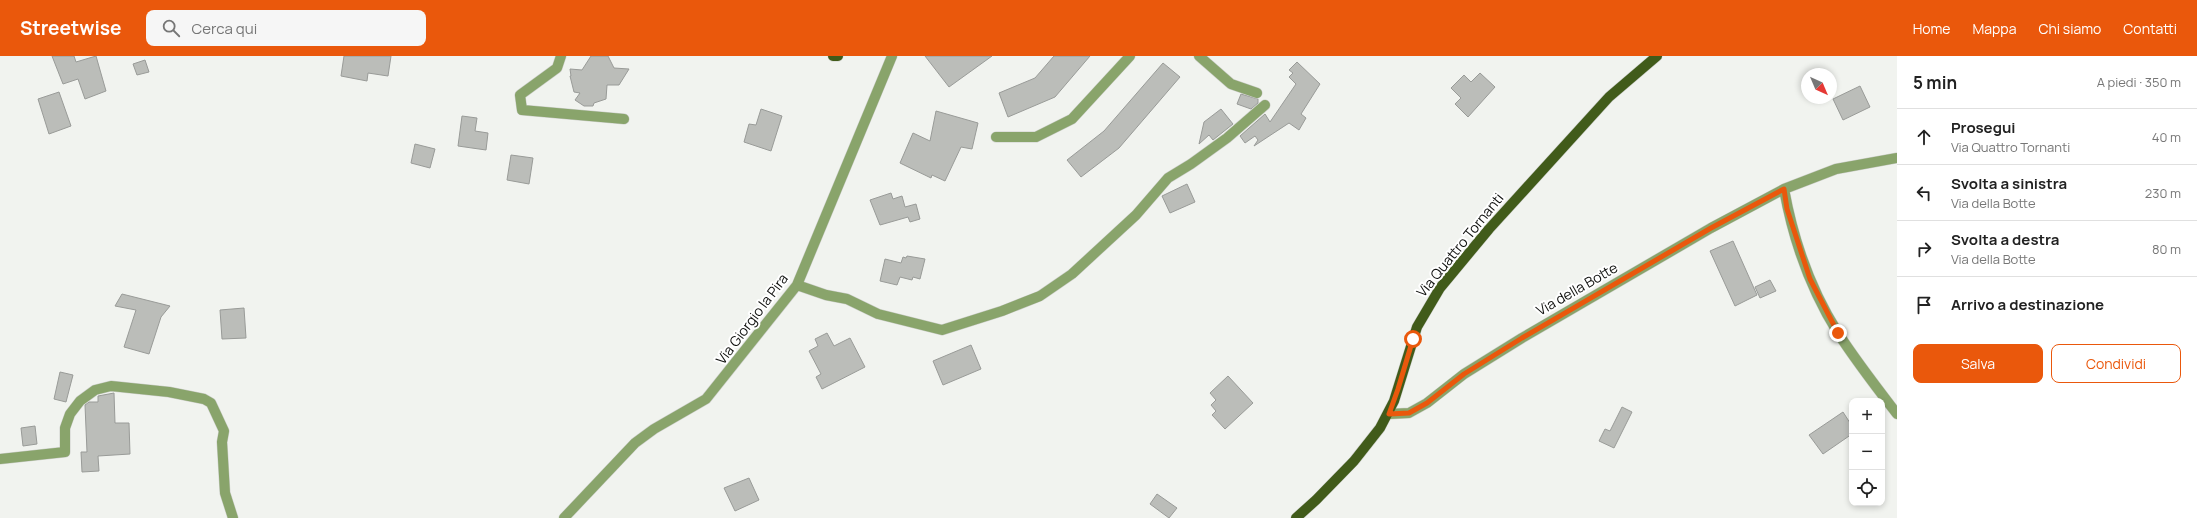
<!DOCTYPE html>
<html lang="it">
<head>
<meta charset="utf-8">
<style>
  :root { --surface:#fff; --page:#f6f6f6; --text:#222; --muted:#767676; --line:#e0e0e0; --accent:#ea580c }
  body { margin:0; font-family:Manrope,sans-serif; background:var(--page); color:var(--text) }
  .controls { position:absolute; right:12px; bottom:12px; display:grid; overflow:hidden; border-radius:8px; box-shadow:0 2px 6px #0003 }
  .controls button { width:36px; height:36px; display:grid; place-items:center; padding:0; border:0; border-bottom:1px solid var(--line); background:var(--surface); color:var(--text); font:20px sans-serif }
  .compass { position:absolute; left:1801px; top:12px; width:36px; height:36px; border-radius:50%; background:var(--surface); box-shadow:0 2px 6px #0003; rotate:136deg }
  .stop { position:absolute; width:12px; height:12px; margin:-9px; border:3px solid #ea580c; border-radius:50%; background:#fff }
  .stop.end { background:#ea580c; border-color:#fff; box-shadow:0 1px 4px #0008 }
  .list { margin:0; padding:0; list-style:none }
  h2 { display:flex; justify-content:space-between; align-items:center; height:52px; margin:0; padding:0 16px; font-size:17px }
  h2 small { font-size:13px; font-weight:400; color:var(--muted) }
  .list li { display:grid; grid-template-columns:26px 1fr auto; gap:12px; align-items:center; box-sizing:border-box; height:56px; padding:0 16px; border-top:1px solid var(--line) }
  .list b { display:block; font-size:15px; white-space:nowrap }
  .list p { margin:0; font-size:13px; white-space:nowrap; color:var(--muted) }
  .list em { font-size:13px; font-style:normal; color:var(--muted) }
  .actions { display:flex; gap:8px; padding:12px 16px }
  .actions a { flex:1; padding:9px 0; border:1px solid var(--accent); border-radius:8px; text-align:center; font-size:14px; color:var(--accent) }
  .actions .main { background:var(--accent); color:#fff }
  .icon { flex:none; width:22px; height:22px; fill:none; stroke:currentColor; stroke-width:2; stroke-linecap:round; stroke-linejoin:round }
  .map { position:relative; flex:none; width:1897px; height:462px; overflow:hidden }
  header { display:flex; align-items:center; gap:24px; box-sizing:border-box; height:56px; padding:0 20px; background:var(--accent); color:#fff }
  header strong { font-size:19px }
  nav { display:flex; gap:22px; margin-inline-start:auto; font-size:14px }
  .search { width:280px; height:36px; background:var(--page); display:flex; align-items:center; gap:10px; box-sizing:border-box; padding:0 14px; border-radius:8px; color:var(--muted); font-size:15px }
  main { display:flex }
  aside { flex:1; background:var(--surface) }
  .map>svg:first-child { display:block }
  .building { fill:#bbbdb9; stroke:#999b98 }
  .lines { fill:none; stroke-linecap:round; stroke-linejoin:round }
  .minor-casing { stroke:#cdcfcb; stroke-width:11 }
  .major-casing { stroke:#cdcfcb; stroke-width:11 }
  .minor { stroke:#89a46b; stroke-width:10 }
  .major { stroke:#415b1a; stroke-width:10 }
  .route { stroke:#ea580c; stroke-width:5 }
  .labels { text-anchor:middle; stroke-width:4; stroke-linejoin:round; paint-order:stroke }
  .street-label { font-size:14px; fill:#0f100e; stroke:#fff }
</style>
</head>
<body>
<header>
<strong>Streetwise</strong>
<div class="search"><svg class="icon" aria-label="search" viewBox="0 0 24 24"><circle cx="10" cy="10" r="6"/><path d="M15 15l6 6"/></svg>Cerca qui</div>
<nav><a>Home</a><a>Mappa</a><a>Chi siamo</a><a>Contatti</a></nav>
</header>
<main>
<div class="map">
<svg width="1897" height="462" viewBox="0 0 1897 462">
  <rect width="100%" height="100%" fill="#f1f3ef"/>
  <path class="building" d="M52,0H74L76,6L96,0L106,35L85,43L78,23L63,28Z
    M344,0H391L388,20L368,17L367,25L341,20Z
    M591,0H608L614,12L629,13L619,29H607L606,43L594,47L593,50H584L575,44L580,37L574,36L570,20H571L570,13L582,14Z
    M925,0H992L949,31Z
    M1054,0H1090L1055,41L1008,61L999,37L1035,22Z
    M145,4L149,16L137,19L133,8Z
    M1297,6L1320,28L1301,58L1306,62L1299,74L1289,67L1254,90L1258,84L1255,80L1245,87L1240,80L1265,58L1270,66L1296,28L1289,21L1293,17L1289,14Z
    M1163,7L1180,21L1119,92L1081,121L1067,104L1104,75Z
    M1480,17L1495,31L1468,61L1455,48L1461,42L1451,32L1464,19L1471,26Z
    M1860,30L1870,51L1843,64L1833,43Z
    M59,36L71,70L49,78L38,43Z
    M1241,38L1258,43V47L1251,53L1237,48Z
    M761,53L782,60L771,95L744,86L749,68L756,69Z
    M1221,53L1233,68L1213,84L1209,79L1199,88L1204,66Z
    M936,55L978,67L972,93L961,91L945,125L932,119L931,122L900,107L913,77L930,85Z
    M462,60L477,62L475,75L488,77L486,94L458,90Z
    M415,88L435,93L430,112L411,107Z
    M511,99L533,102L529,128L507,124Z
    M1187,128L1195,146L1170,157L1162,140Z
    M891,137L893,143L902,140L905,151L916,148L920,163L910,166L908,161L880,169L870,144Z
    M1733,185L1757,239L1735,250L1710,195Z
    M907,200L925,203L920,223L913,221L912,224L900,221L897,229L880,225L885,203L901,207L903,201L906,202Z
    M1770,224L1776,235L1760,242L1755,231Z
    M122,238L170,250L161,261L149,298L124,291L136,254L115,250Z
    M244,252L246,282L222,283L220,254Z
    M827,277L834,290L850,282L865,311L822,333L816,321L821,318L809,295L818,290L815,283Z
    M971,289L981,313L943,329L933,305Z
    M60,316L73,319L66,346L54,343Z
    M1228,320L1253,347L1225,373L1212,359L1216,355L1211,349L1216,344L1210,337Z
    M114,337L115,367H129L130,398L98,400L99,415L82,416L81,396H87L85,349L89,346H98V340Z
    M1622,351L1632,356L1614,392L1599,385L1605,373L1610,375Z
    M1843,356L1852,370V378L1823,398L1809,379Z
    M35,370L37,388L23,390L21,372Z
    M749,422L759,444L735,455L724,432Z
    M1157,438L1177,452L1169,462L1150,448Z"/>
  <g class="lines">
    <g class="minor-casing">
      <path id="minor" d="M561,0L557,12L520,39L522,54L624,63
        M1199,0L1231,28L1257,37
        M996,81H1036L1072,63L1130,0
        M1784,133C1793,183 1811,234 1838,277C1856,305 1877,332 1897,358
        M797,229L826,239L847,243L878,258L942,274L1002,255L1040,240L1072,218L1136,159L1168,122L1191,108L1227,82L1265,49
        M1389,358L1409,357L1427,347L1464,318L1522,282L1711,172L1784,133L1836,113L1897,102
        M0,403L65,396V372L70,358L80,345L95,334L111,330L169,336L204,343L211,347L224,375L222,386L225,437L233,462
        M564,462L635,387L654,373L706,343L797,229L892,0"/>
    </g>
    <g class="major-casing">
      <path id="major" d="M833,0H838
        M1296,462L1316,444L1354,405L1380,372L1394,345L1417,271L1440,232L1489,173L1609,41L1657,0"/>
    </g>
    <use href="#minor" class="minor"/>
    <use href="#major" class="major"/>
  </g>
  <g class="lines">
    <path class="route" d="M1413,283L1398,333L1389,358L1409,357L1427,347L1464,318L1522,282L1711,172L1784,133L1787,153L1810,223L1838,277"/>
  </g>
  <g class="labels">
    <g class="street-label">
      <text transform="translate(1460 189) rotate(-51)" y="5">Via Quattro Tornanti</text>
      <text transform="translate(1577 233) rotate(-30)" y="5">Via della Botte</text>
      <text transform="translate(752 263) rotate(-53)" y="5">Via Giorgio la Pira</text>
    </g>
  </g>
</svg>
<div class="controls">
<button>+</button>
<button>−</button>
<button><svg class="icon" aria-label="locate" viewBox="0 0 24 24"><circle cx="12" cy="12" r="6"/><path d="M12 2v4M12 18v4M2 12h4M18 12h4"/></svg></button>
</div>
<svg class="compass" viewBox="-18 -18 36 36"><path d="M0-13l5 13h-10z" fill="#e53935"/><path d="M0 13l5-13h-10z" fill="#767676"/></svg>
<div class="stop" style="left:1413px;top:283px"></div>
<div class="stop end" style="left:1838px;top:277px"></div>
</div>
<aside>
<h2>5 min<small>A piedi · 350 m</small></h2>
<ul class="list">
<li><svg class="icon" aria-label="ahead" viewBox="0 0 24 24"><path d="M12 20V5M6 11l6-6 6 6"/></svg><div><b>Prosegui</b><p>Via Quattro Tornanti</p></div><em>40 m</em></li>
<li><svg class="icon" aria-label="left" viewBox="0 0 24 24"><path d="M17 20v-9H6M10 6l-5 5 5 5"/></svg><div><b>Svolta a sinistra</b><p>Via della Botte</p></div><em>230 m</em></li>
<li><svg class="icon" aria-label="right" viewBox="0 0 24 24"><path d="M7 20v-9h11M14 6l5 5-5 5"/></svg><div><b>Svolta a destra</b><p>Via della Botte</p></div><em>80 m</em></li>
<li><svg class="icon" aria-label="arrive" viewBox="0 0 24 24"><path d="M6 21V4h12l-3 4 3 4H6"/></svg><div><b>Arrivo a destinazione</b></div></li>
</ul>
<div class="actions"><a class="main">Salva</a><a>Condividi</a></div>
</aside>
</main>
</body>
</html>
